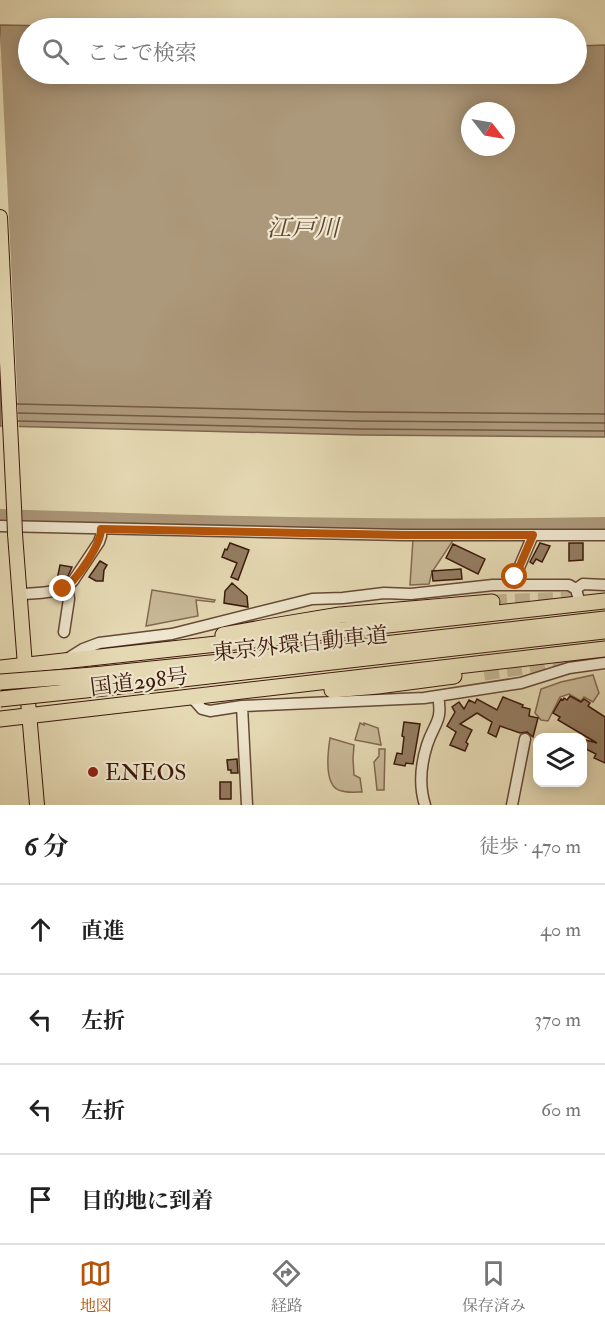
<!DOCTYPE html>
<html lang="ja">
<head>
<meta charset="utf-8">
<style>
  :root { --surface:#fff; --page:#f6f6f6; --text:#222; --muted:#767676; --line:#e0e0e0; --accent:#b45309 }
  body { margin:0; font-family:"IM FELL Double Pica","Noto Serif JP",serif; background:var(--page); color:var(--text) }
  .controls { position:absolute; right:18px; bottom:18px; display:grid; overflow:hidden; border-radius:12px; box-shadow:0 3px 15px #0003 }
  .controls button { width:54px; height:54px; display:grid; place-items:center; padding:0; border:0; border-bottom:2px solid var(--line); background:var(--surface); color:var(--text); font:30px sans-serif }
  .compass { position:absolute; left:461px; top:102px; width:54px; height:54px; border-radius:50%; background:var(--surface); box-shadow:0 3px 15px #0003; rotate:121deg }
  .stop { position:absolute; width:18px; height:18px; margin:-14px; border:4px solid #b45309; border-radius:50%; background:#fff }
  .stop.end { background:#b45309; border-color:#fff; box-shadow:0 2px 6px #0008 }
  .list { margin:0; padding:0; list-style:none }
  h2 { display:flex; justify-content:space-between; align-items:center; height:78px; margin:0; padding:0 24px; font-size:26px }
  h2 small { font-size:20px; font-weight:400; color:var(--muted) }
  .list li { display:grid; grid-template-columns:39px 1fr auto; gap:18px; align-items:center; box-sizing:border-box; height:90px; padding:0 24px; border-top:2px solid var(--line) }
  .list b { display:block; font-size:22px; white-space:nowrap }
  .list em { font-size:20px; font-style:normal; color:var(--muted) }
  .icon { flex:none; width:33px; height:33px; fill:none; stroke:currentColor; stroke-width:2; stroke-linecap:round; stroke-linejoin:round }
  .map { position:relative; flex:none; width:605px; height:805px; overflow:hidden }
  .search { position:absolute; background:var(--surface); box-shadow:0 3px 15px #0003; left:18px; right:18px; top:18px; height:66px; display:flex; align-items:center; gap:15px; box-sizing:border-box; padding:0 21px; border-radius:33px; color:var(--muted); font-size:22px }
  .sheet { height:438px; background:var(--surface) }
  nav { display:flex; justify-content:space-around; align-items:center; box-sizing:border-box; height:84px; border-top:2px solid var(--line); background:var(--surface); font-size:16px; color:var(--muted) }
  nav a { display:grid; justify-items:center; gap:3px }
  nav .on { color:var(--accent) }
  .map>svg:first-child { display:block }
  .green { fill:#c8b896; stroke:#826850; stroke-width:1.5 }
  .water { fill:#ac987a; stroke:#7f654e; stroke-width:1.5; fill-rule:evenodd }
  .pier { fill:#e5d9b3 }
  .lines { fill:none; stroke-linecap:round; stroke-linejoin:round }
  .shore { stroke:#745842; stroke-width:1.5 }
  .river { stroke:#ac987a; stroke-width:14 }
  .building { fill:#947d62; stroke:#3c190b; stroke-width:1.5 }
  .highway-tunnel { stroke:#c3b391; stroke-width:15; stroke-dasharray:15 8; stroke-linecap:butt }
  .minor-casing { stroke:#664935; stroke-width:13 }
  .major-casing { stroke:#3c190b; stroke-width:16 }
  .highway-casing { stroke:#3c190b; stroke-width:17 }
  .minor { stroke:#eee6ce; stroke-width:10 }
  .major { stroke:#e5d9b3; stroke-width:14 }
  .highway { stroke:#e5d9b3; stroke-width:15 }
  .major-bridge-casing { stroke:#3c190b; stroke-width:16; stroke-linecap:butt }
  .highway-bridge-casing { stroke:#3c190b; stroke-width:17; stroke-linecap:butt }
  .major-bridge { stroke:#e5d9b3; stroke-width:14 }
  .highway-bridge { stroke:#e5d9b3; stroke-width:15 }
  .route { stroke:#b45309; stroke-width:8 }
  .poi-dot { fill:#8f2418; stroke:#eee6ce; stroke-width:2 }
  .labels { text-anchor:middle; stroke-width:4.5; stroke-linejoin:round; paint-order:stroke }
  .street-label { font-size:22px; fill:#3c190b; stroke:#eee6ce }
  .poi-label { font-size:22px; fill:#3c190b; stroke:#eee6ce; text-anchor:start }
  .water-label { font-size:24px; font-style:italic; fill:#634532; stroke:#eee6ce }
</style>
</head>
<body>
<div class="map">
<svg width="605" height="805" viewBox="0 0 605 805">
  <rect width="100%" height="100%" fill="#e5d9b3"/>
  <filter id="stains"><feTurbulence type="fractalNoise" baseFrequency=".00333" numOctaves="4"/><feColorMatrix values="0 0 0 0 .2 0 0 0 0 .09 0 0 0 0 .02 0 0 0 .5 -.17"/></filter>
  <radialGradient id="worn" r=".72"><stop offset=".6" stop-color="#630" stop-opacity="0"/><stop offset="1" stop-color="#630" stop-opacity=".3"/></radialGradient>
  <path class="green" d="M413,539H454L432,572L429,584L410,585Z
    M152,590L215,600L214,602L196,600L198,616L146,626Z
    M593,675L599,693L593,702L584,697L581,701L569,694L560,697L548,721L541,720L535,713L541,689L561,682Z
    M360,723L364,725V723L378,728L381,745L355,740Z
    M330,738L354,745L353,759L354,775L360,778L362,792C356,792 348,793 342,791C323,788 328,751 330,738Z
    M379,749H385L384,790H377L374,762L379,756Z"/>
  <path class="water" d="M0,25L106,27L238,26L246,28H28V74H576L577,46L605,45V437L360,435L0,426ZM470,111H506V147H470Z"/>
  <path class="pier" d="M0,32L19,430L6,429L0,301Z"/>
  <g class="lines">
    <path class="shore" d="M17,404L360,412L605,414
      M18,413L360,421L605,423
      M18,421L360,429L605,431"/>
    <path class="river" d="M0,516C202,523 403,528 605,524"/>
  </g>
  <path class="building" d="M230,543L249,550L238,580L231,577L237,563L222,557L225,549L227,550Z
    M540,543L550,546L542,562L536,559L533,564L530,562Z
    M569,543H583V560L569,561Z
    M453,544L485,559L478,574L446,558Z
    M100,561L107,565L104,570L103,581H96L89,577Z
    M60,565L72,567L68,576L60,581L57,580Z
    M461,569L462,579L433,581L432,571Z
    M232,583L247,596L248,607L224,603L225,591Z
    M570,696L581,702L584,699L590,703L588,706L605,717V763L594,758L596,754L582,747V739L597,743L558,720L560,717L553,713L561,699L563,700L564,698L567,700Z
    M503,697L523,705L522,707L530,709L529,716L538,718L533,737L527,732L520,733L500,726L496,737L488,733L492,722L477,713L460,724L472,730L466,742L468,744L465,751L450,745L456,732L447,726L455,712L452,707L459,702L464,709L469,700L475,703L477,699L497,710Z
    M404,722L420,724L413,764L406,763L405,766L394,764L397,753L402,754L404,737L402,736Z
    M237,759L238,773H231V770H228L227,760Z
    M220,782H231V799H220Z"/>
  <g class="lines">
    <path class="highway-tunnel" d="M492,602L573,599
      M484,673L533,666L564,659"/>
    <g class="minor-casing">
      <path id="minor" d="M0,526L403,535H605
        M515,585V577L533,535
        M576,589L583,584L605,585
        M20,594C39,593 58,594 73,581L99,542L101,536V529
        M64,632L69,599L67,586
        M67,659L83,649L99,643L172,634L312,599L343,598L384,593L411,594L493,585H569L576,589L580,604
        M189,697L195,701L202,709L210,711L242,706L424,698L521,683L569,668L605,663
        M242,706L247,805
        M425,805C419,786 421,764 427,745C434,723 443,722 438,696
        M512,805L525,739"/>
    </g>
    <g class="major-casing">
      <path id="major" d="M0,217L14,507
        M15,534L25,666L37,805"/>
    </g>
    <g class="highway-casing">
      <path id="highway" d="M223,635L267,627L340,615L492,602
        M0,668L605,601
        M93,675L260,658L605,619
        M95,689L605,631
        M332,690L378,686L454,676
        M0,719L605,649"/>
    </g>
    <use href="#minor" class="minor"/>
    <use href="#major" class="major"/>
    <use href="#highway" class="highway"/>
    <g class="major-bridge-casing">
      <path id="major-bridge" d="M14,507L15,534"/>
    </g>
    <g class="highway-bridge-casing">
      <path id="highway-bridge" d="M0,682L93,675
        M0,699L95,689"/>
    </g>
    <use href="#major-bridge" class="major-bridge"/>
    <use href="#highway-bridge" class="highway-bridge"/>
  </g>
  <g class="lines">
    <path class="route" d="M63,589C76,581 101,545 101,529L403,535H533L515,577"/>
  </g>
  <circle class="poi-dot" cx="93" cy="772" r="6"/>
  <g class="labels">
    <g class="street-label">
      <text transform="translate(300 643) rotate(-6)" y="8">東京外環自動車道</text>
      <text transform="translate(139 681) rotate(-7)" y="8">国道298号</text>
    </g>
    <g class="poi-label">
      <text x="105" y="780">ENEOS</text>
    </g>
    <g class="water-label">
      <text x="303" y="236">江戸川</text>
    </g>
  </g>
  <rect width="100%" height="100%" filter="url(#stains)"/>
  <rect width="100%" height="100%" fill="url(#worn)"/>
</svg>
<div class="controls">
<button><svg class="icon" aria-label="layers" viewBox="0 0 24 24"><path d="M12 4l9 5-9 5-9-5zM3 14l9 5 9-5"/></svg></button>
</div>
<svg class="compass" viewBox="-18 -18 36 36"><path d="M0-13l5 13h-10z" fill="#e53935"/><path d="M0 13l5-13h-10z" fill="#767676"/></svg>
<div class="stop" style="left:515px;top:577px"></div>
<div class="stop end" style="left:63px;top:589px"></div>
<div class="search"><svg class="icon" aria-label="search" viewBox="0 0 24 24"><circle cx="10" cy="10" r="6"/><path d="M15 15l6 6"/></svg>ここで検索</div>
</div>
<section class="sheet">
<h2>6 分<small>徒歩 · 470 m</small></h2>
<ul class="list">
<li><svg class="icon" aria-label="ahead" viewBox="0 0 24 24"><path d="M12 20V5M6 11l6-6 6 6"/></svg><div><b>直進</b></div><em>40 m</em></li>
<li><svg class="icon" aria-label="left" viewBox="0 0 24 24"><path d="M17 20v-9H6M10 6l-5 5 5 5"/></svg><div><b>左折</b></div><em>370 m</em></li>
<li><svg class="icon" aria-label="left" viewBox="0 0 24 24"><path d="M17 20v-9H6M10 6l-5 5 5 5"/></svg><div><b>左折</b></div><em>60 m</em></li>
<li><svg class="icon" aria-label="arrive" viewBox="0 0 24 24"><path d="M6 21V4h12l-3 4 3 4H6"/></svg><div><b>目的地に到着</b></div></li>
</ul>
</section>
<nav>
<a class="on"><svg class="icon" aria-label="map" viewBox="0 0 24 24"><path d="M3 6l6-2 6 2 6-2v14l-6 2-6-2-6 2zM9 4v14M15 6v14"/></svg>地図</a>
<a><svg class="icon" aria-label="directions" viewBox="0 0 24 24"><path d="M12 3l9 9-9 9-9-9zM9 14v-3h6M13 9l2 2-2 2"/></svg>経路</a>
<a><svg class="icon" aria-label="saved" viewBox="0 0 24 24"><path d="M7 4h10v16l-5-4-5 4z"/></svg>保存済み</a>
</nav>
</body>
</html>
